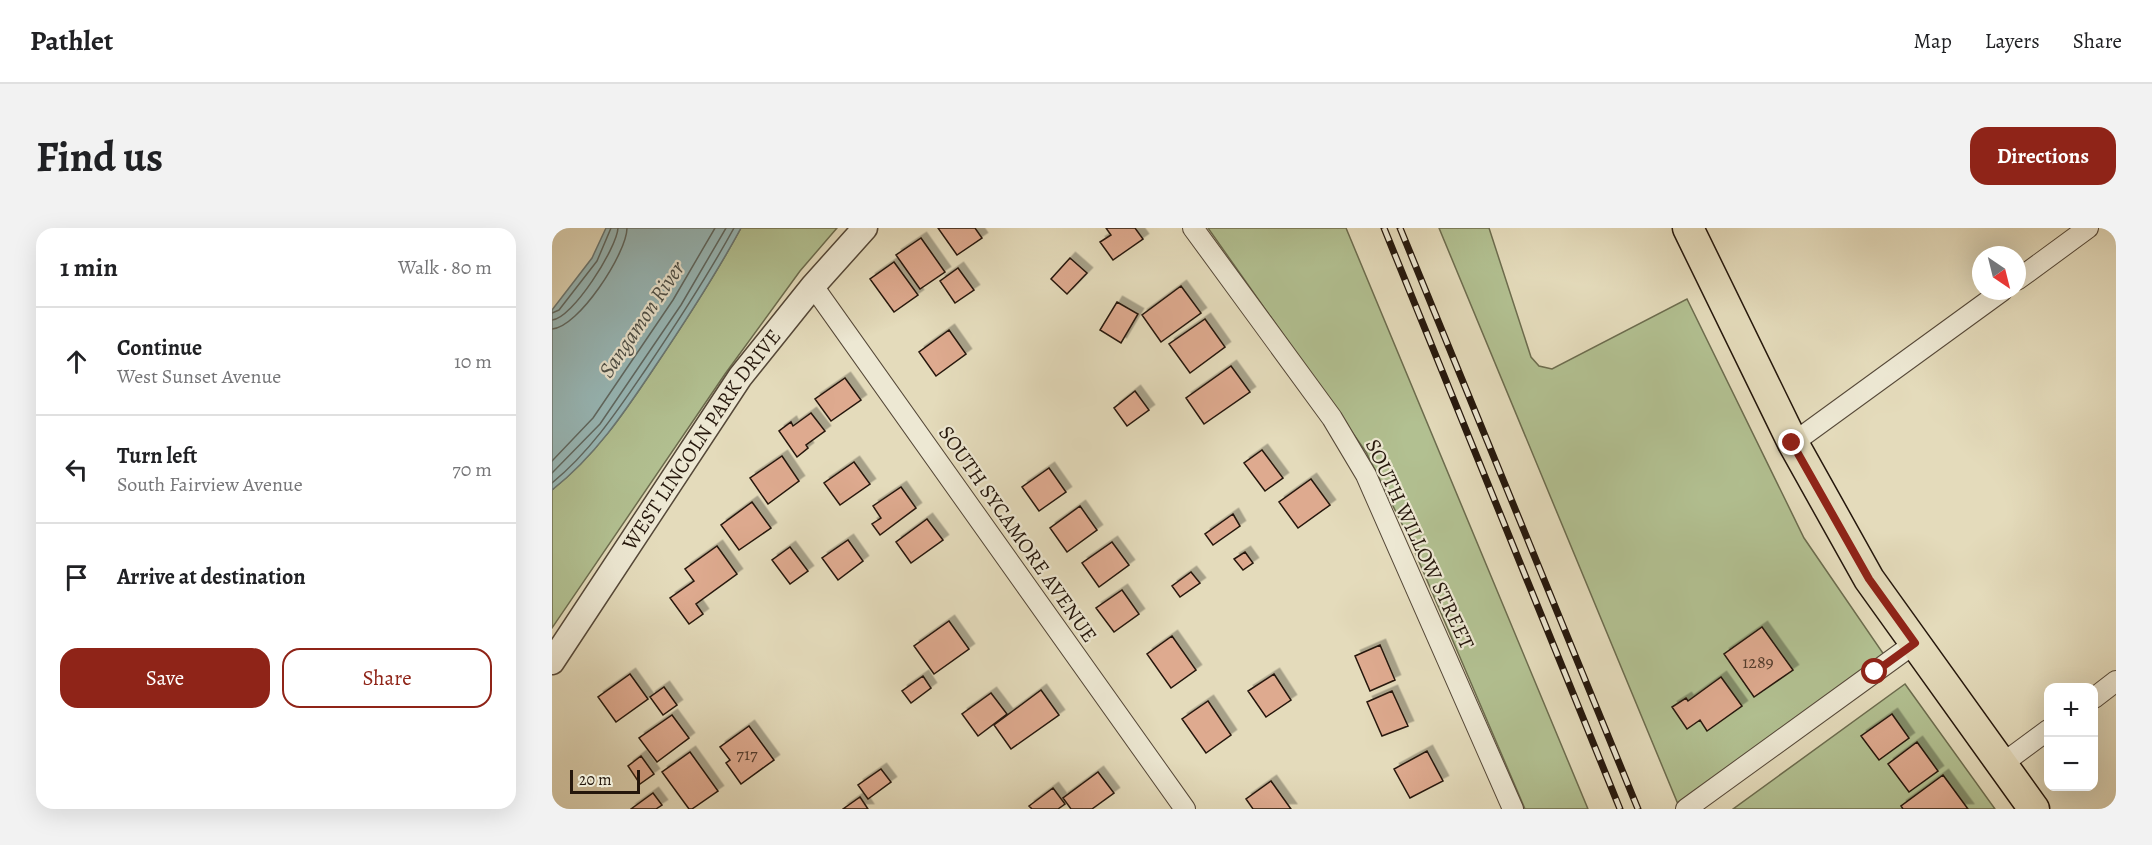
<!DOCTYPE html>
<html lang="en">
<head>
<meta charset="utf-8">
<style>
  :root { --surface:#fff; --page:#f2f2f2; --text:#202124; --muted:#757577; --line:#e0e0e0; --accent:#8f2418 }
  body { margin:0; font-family:Alegreya,serif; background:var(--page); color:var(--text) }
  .controls { position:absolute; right:18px; bottom:18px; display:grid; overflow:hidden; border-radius:12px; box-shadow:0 6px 24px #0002 }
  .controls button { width:54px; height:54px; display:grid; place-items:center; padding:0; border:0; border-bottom:2px solid var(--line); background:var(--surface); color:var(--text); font:30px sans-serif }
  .compass { position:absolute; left:1420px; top:18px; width:54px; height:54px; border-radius:50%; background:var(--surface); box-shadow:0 6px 24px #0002; rotate:145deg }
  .scale { position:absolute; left:18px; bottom:15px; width:70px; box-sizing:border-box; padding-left:6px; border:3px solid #25170c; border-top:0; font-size:16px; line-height:21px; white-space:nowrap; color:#25170c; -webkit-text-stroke:4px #ede8d3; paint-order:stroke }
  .stop { position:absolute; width:18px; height:18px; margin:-14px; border:4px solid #8f2418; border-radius:50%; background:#fff }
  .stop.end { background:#8f2418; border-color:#fff; box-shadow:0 2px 6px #0008 }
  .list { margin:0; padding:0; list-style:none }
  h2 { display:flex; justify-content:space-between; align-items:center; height:78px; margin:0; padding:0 24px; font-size:26px }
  h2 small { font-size:20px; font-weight:400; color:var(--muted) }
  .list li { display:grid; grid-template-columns:39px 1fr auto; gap:18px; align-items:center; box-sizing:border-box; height:108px; padding:0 24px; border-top:2px solid var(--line) }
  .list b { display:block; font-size:22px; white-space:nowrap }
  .list p { margin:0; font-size:20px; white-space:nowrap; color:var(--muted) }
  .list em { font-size:20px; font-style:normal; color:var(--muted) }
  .actions { display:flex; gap:12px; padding:18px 24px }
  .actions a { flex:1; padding:14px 0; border:2px solid var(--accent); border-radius:18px; text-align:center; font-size:21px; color:var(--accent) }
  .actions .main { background:var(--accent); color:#fff }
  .icon { flex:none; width:33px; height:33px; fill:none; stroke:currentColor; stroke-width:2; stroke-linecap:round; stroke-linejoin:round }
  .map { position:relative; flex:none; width:1564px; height:581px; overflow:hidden; border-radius:18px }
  header { display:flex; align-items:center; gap:36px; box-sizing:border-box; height:84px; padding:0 30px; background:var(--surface); border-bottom:2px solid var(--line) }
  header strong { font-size:28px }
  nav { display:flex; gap:33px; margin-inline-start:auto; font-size:21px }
  .intro { display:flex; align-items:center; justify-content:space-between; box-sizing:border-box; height:144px; padding:0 36px }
  h1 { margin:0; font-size:42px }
  .button { padding:15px 27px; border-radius:18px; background:var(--accent); color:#fff; font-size:21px; font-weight:700 }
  main { display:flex; gap:36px; padding:0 36px }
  aside { flex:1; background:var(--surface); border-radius:18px; box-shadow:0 6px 24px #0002 }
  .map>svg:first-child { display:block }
  .green { fill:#b2c091; stroke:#6c6c4e; stroke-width:1.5 }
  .water { fill:#98b9b9; stroke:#6a7874; stroke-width:1.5 }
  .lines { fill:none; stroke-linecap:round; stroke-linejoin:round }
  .shore { stroke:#5e6862; stroke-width:1.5 }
  .building { fill:#deaa8f; stroke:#25170c; stroke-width:1.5; filter:url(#shadow) }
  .minor-casing { stroke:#554838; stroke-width:22 }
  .tertiary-casing { stroke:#554838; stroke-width:27 }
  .primary-casing { stroke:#25170c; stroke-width:33 }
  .minor { stroke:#ede8d3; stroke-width:20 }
  .tertiary { stroke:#ede8d3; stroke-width:24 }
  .primary { stroke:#e4dbbb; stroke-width:30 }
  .rail-casing { stroke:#25170c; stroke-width:7 }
  .rail { stroke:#ede8d3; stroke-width:4.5; stroke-dasharray:14; stroke-linecap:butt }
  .route { stroke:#8f2418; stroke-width:8 }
  .labels { text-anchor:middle; stroke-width:4.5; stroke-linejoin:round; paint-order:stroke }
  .number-label { font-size:18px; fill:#533c2d }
  .street-label { font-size:21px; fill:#25170c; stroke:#ede8d3 }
  .water-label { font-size:22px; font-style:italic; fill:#4d5049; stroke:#ede8d3 }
</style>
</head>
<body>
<header>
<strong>Pathlet</strong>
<nav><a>Map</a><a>Layers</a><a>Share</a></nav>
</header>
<div class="intro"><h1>Find us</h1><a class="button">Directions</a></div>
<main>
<aside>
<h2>1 min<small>Walk · 80 m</small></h2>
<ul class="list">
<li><svg class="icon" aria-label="ahead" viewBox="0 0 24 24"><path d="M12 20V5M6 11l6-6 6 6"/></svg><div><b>Continue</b><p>West Sunset Avenue</p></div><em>10 m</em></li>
<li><svg class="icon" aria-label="left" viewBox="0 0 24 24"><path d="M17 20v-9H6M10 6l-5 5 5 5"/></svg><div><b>Turn left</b><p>South Fairview Avenue</p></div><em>70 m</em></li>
<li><svg class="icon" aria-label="arrive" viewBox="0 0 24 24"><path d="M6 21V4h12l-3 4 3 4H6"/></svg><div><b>Arrive at destination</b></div></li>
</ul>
<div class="actions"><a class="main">Save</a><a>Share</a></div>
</aside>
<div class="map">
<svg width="1564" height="581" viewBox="0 0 1564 581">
  <defs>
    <filter id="shadow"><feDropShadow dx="5.5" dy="-5.5" stdDeviation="0" flood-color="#0004"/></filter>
  </defs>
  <rect width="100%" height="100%" fill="#e4dbbb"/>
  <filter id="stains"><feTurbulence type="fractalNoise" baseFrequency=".00333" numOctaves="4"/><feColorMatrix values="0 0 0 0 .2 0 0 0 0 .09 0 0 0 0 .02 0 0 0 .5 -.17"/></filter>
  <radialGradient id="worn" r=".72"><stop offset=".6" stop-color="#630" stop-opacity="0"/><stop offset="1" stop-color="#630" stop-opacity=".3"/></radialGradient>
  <path class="green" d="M189,0H285L248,43L173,146L0,400V262C43,228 72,185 102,140C133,94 163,48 189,0Z
    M656,0H794L1036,581H973L856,308L814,224Z
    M887,0H937L979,129L987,138L1000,141L1135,71L1252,310L1337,434L1128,581Z
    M1353,456L1443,581H1181Z"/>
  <path class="water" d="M54,0H189C163,48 133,94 102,140C72,185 43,228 0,262V82L40,30Z"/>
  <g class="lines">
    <path class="shore" d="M0,85L7,82L45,33L59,0
      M0,92C20,91 65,20 66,0
      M0,101C26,100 75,25 75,0
      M0,233L41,190L121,72L163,0
      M0,245L48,196L129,77L174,0
      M0,255C39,223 66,182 94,141C125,95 155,49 182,0"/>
  </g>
  <path class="building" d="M386,0H423L430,10L405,27Z
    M554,0H583L591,11L561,32L548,14L559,7Z
    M369,10L393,44L368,61L344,27Z
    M518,30L535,45L515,66L499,51Z
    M342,34L366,67L342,84L318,51Z
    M406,40L422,62L403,75L388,53Z
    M629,58L649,85L609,114L590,87Z
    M565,74L586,86L569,115L548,102Z
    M653,91L673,119L638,145L617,116Z
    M397,102L414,126L384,148L367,124Z
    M679,138L698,164L652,196L634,170Z
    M293,150L309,172L279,193L263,171Z
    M583,163L597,182L575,198L562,180Z
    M259,185L273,203L254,217L256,220L245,229L227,203L239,194L241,198Z
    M710,222L731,250L713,263L692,235Z
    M230,228L247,253L216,276L198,250Z
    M302,234L318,256L288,277L272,255Z
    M497,240L514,264L487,283L470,259Z
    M759,251L778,277L746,300L727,274Z
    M349,259L364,280L328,307L320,296L329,290L321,278Z
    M200,274L219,300L187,322L169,297Z
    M528,278L545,302L515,324L498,300Z
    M681,286L688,298L661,317L653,306Z
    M375,291L391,312L359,335L344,314Z
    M296,312L311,333L286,352L270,330Z
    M560,314L577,337L547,359L530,335Z
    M165,318L185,346L144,376L151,386L137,396L118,370L142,353L133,341Z
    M238,319L256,343L238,356L220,332Z
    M693,324L701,335L691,342L682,331Z
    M639,344L648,355L628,369L620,358Z
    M570,362L587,386L562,404L544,380Z
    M397,393L417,421L382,446L362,418Z
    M1210,399L1241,442L1202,469L1172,426Z
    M620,408L644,442L619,460L595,426Z
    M828,417L843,452L818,463L803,428Z
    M78,446L96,471L64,494L46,469Z
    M722,446L739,472L714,489L696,463Z
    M371,448L379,460L359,475L350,463Z
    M1169,449L1190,478L1155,503L1148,492L1135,501L1120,479L1134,470L1136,473Z
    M112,459L125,477L111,487L98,469Z
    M489,462L507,487L459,521L442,497Z
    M840,463L856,498L830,508L815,474Z
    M439,465L455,486L426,508L410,486Z
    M656,473L679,507L654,525L630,491Z
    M1340,486L1357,510L1327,532L1309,508Z
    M120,487L137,510L105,534L87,510Z
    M197,498L222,532L189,556L174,535L178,532L168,519Z
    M1365,514L1386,543L1357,564L1336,536Z
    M875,523L891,553L858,570L842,541Z
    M138,524L166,563L140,581H137L110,544Z
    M89,528L102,546L88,556L76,538Z
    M329,541L339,554L316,571L306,557Z
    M546,544L562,565L540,581H519L511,570Z
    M1391,547L1416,581H1351L1349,578Z
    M719,553L739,581H701L694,571Z
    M501,560L513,576L506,581H480L477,578Z
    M101,565L110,577L104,581H79Z
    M308,569L316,581H291Z"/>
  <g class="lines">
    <g class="minor-casing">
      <path id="minor" d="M641,0L780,190L814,247L961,581
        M1465,52L1536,0
        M261,58L633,581
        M1241,215L1450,63
        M1542,470L1564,453
        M1450,536L1496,502
        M1134,581L1363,415"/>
    </g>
    <g class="tertiary-casing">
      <g id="tertiary">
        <path id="s1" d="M0,434L188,149L261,58L313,0"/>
      </g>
    </g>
    <g class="primary-casing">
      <path id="primary" d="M1136,0L1241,215L1317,351L1482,581"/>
    </g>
    <use href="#minor" class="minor"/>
    <use href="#tertiary" class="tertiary"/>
    <use href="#primary" class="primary"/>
    <g class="rail-casing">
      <path id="rail" d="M832,0L1068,581
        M848,0L1086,581"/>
    </g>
    <use href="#rail" class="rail"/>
  </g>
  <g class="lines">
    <path class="route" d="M1240,215L1317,351L1363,415L1323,444"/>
  </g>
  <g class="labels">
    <g class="number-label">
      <text x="1206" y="440">1289</text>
      <text x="195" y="532">717</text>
    </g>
    <g class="street-label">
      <text dy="7" stroke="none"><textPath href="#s1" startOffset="268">WEST LINCOLN PARK DRIVE</textPath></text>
      <text transform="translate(466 306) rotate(55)" y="7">SOUTH SYCAMORE AVENUE</text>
      <text transform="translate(868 316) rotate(65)" y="7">SOUTH WILLOW STREET</text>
    </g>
    <g class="water-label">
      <text transform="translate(89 91) rotate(-56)" y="8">Sangamon River</text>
    </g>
  </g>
  <rect width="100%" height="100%" filter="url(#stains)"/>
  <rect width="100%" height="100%" fill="url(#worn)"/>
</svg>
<div class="controls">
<button>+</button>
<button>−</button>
</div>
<svg class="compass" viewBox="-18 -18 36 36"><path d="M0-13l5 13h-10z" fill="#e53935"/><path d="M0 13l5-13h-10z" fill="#757577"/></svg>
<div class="scale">20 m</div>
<div class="stop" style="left:1323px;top:444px"></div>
<div class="stop end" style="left:1240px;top:215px"></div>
</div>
</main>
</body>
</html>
